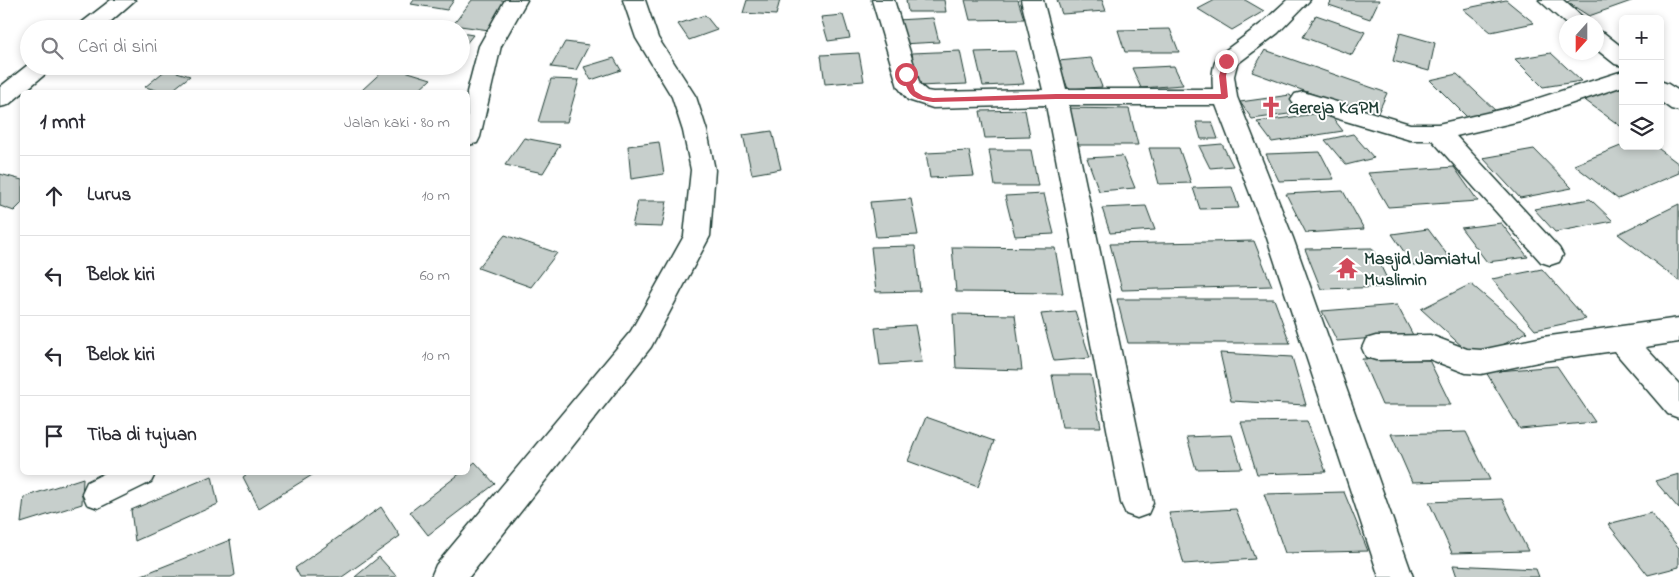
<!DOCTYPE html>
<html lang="id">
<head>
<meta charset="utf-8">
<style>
  :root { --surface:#fff; --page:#f7f7f7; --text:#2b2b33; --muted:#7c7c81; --line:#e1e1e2 }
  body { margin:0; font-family:"Indie Flower",sans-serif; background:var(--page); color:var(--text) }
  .controls { position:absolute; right:15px; top:15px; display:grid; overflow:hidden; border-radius:8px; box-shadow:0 2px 8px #0003 }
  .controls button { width:45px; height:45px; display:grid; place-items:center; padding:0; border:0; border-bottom:1px solid var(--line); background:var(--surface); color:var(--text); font:25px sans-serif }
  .compass { position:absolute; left:1559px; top:15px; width:45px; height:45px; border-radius:50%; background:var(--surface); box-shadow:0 2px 8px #0003; rotate:201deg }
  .stop { position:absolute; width:15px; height:15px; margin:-11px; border:4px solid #d1495b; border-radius:50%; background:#fff }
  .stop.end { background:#d1495b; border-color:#fff; box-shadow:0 1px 5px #0008 }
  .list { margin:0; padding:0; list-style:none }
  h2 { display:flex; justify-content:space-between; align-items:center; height:65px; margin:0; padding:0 20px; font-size:21px }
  h2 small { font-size:16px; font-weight:400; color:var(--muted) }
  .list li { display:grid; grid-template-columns:32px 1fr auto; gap:15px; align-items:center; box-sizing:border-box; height:80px; padding:0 20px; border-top:1px solid var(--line) }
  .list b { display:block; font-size:19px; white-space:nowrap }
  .list em { font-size:16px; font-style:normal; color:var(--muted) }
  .icon { flex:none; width:28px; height:28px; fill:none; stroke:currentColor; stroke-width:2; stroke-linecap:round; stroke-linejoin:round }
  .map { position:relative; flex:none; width:1679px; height:577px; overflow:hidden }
  .search { position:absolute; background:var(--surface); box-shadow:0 2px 8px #0003; left:20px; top:20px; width:450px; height:55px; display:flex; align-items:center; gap:12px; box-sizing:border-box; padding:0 18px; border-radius:28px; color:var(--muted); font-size:19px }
  .panel { position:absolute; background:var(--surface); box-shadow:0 2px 8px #0003; left:20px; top:90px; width:450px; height:385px; border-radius:8px }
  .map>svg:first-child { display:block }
  .building { fill:#c7cfcc; stroke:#1f3d34 }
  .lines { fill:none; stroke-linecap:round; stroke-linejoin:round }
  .street-casing { stroke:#1f3d34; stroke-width:3 }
  .street { fill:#fff; fill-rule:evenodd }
  .route { fill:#d1495b }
  .labels { text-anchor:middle; stroke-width:4; stroke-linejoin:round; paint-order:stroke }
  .poi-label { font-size:18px; font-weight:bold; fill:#1f3d34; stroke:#fff; text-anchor:start }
</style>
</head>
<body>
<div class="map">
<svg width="1679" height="577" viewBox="0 0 1679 577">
  <rect width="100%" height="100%" fill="#fff"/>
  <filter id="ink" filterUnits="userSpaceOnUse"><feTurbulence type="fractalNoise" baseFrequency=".02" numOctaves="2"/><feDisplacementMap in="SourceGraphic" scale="10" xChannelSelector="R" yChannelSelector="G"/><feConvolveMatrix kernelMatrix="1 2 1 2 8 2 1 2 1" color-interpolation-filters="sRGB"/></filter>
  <g filter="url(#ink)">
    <path class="building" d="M414,0H454L447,10L411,4Z
      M472,0H510L489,30L453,25Z
      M747,0H780L776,15L743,13Z
      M906,0H944L946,12H908Z
      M965,0H1018L1024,19L970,20Z
      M1057,0H1102L1106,11L1062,14Z
      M1215,0H1245L1264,11L1232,30L1198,9Z
      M1332,0H1379L1370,19L1329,5Z
      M1506,0L1534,23L1491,32L1463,9Z
      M1571,0H1634L1589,16L1567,2Z
      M705,15L717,30L689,40L678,24Z
      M843,15L850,38L828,41L821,17Z
      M1316,15L1365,32L1352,55L1303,37Z
      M933,18L939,42L901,44L896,20Z
      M1170,29L1179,52H1125L1118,30Z
      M461,33L473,35L461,50Z
      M1400,33L1435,43L1429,71L1393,61Z
      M565,42L589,45L576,70L551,67Z
      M1265,50L1387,93L1376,117L1252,72Z
      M960,51L967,84L918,86L912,53Z
      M1015,51L1024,84L983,86L975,52Z
      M859,53L864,81L825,84L821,55Z
      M1551,53L1581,81L1543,87L1515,59Z
      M614,58L621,70L591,80L584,67Z
      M1091,58L1102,87L1068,89L1058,61Z
      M388,66H389L431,79L417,92H370L362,90Z
      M1174,66L1183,85L1141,88L1132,68Z
      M167,69L190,76L170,92H163L145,87Z
      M1457,74L1498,113L1469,119L1430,80Z
      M551,79L579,80L567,122H538Z
      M1623,84V128L1582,98Z
      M1290,95L1303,112L1252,119L1240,102Z
      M1062,108L1129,109L1138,145H1069Z
      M1025,110L1030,137L985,138L980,111Z
      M1328,112L1343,131L1272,142L1257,122Z
      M1196,122H1212L1218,139H1201Z
      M772,131L781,169L752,174L743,135Z
      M1353,134L1374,158L1346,165L1325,140Z
      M524,138L560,145L543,173L505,165Z
      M659,142L664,174L631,179L628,146Z
      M1222,144L1233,166L1210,168L1199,146Z
      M1623,145L1655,146L1679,164V173L1618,199L1574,165Z
      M1149,148H1179L1191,183L1159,184Z
      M1534,149L1572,188L1520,198L1483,158Z
      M989,150H1031L1038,186H995Z
      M969,151L974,176L930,178L926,153Z
      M1320,152L1334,179L1279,181L1266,154Z
      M1122,156L1135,188L1099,191L1087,158Z
      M1454,167L1478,201L1388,207L1368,173Z
      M0,174L22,180V203L14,211L0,206Z
      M1232,187L1239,208L1200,209L1193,188Z
      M1343,191L1364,229L1306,233L1286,194Z
      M1044,194L1054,234L1015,236L1005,196Z
      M911,199L918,235L876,237L870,202Z
      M1590,199L1613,221L1555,232L1534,209Z
      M638,201H667L662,227L632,226Z
      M1679,204V281L1618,234Z
      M1146,206L1155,230L1110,233L1102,208Z
      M1501,223L1528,257L1487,262L1461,228Z
      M1428,229L1451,260L1413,265L1392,234Z
      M505,235L557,253L531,287L478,268Z
      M1254,241L1272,286L1122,290L1110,244Z
      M915,246L920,291L876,292L871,247Z
      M952,247L1055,248L1063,293L956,292Z
      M1372,248L1391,287L1321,289L1305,249Z
      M1542,269L1586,319L1535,330L1492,279Z
      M1471,284L1527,332L1476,359L1421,309Z
      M1117,299H1274L1290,343H1128Z
      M1397,305L1413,335L1337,341L1322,311Z
      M1075,311L1090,358L1054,361L1041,314Z
      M953,314L1015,315L1022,370L956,368Z
      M915,325L922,362L880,365L875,328Z
      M1220,353L1292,357L1306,405L1231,401Z
      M1428,358L1451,405H1382L1362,359Z
      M1557,366L1595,422L1520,429L1486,372Z
      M1052,375H1091L1101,427H1062Z
      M926,417L994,441L978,487L908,461Z
      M1307,421L1326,472L1257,474L1241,422Z
      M1466,432L1490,480L1412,482L1391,434Z
      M1232,435L1242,468L1196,469L1187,437Z
      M475,462L495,484L428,535L410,512L462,472H468V468Z
      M250,472H317L259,508L243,477Z
      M1679,474V509L1655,481Z
      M212,476L218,504L135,541L131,510Z
      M83,478L82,504L21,523L24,497Z
      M1344,492L1368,551L1285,553L1264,494Z
      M1502,499L1528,551L1452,553L1429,502Z
      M381,507L400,536L342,577H300L295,568Z
      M1236,509L1255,559L1184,564L1169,513Z
      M1651,513L1679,548V567L1648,575L1608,524Z
      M230,540L235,575L231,577H137Z
      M379,557L397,577H355Z
      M1453,565L1536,569L1539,577H1457Z"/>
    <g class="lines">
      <g class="street-casing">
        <path id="street" d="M111,0H135L102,29H77L80,24Z
          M505,0H527L501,46L480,137L477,143L468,145L467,92L479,46Z
          M623,0H645L658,38L696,97L707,131L715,170L710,236L651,347L469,577H431L436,565L631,331L684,236L691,170L683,131L672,97L636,38Z
          M872,0H894L920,85L927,91L933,92L1043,90L1021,0H1043L1066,89H1213C1212,77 1212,66 1218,56L1262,23L1287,0H1310L1278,33L1237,64L1234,76L1237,97L1293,238L1413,577H1379L1267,238L1216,105H1069L1153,503L1148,514L1137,518L1126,514L1121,503L1046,105L933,108L908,100L898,87Z
          M1539,0H1563L1588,22H1566V24Z
          M1596,31L1604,33L1623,48V66L1615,64L1596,49Z
          M29,64V66H52L49,71L8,105L0,107V87Z
          M1623,71V86L1520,121L1456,136L1559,248L1563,255L1559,262L1550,265L1541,262L1432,140H1410L1295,106L1291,100L1295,94L1303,92L1410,124H1438L1508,108Z
          M1660,81L1668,84L1679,91V111L1671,109L1660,101Z
          M1679,318V342L1645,347L1679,384V418L1668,414L1614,351L1543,361L1481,374L1466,373L1429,359L1376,360L1366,357L1362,348L1366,339L1376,336L1430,335L1467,349L1481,350L1543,337Z
          M107,472H156L151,482L98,508L87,504L82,493L87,482Z"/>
      </g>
      <use href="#street" class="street"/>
    </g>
  </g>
  <path class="route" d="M1226,59L1229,61L1226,76L1228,97L1225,99H1056L933,102C912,99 907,95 903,74L909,72L915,91L923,96L933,98L1056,94H1221L1219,76L1223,61Z"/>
  <defs>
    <g id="church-bare" transform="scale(1.725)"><path d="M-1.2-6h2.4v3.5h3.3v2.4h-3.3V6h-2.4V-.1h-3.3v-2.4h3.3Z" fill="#d1495b" stroke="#fff" stroke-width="2.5" paint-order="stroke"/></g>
    <g id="temple-bare" transform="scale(1.725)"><path d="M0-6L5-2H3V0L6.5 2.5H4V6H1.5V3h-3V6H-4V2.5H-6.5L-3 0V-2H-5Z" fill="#d1495b" stroke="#fff" stroke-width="2.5" paint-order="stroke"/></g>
  </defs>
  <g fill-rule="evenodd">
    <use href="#church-bare" x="1271" y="107"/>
    <use href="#temple-bare" x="1347" y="268"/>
  </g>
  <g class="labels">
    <g class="poi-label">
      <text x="1288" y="113">Gereja KGPM</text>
      <text x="1364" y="264">Masjid Jamiatul<tspan x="1364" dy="21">Muslimin</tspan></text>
    </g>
  </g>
</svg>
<div class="controls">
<button>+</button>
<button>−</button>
<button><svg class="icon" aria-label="layers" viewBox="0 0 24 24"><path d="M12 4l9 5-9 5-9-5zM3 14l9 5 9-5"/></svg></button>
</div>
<svg class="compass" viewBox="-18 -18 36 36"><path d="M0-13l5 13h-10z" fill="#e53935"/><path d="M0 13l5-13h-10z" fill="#7c7c81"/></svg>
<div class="stop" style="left:906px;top:74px"></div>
<div class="stop end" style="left:1226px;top:61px"></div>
<div class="search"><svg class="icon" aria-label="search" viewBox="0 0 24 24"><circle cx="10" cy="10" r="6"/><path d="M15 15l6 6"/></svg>Cari di sini</div>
<section class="panel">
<h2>1 mnt<small>Jalan kaki · 80 m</small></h2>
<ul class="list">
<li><svg class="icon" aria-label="ahead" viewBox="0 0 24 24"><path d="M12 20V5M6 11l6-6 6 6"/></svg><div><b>Lurus</b></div><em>10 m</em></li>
<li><svg class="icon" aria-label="left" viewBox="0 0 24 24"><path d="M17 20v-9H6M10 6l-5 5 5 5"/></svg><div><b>Belok kiri</b></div><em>60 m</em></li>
<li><svg class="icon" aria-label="left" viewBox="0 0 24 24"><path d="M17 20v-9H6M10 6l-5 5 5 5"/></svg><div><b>Belok kiri</b></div><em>10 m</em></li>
<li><svg class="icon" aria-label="arrive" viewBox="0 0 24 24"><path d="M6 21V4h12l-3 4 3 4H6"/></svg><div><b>Tiba di tujuan</b></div></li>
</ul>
</section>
</div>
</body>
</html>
